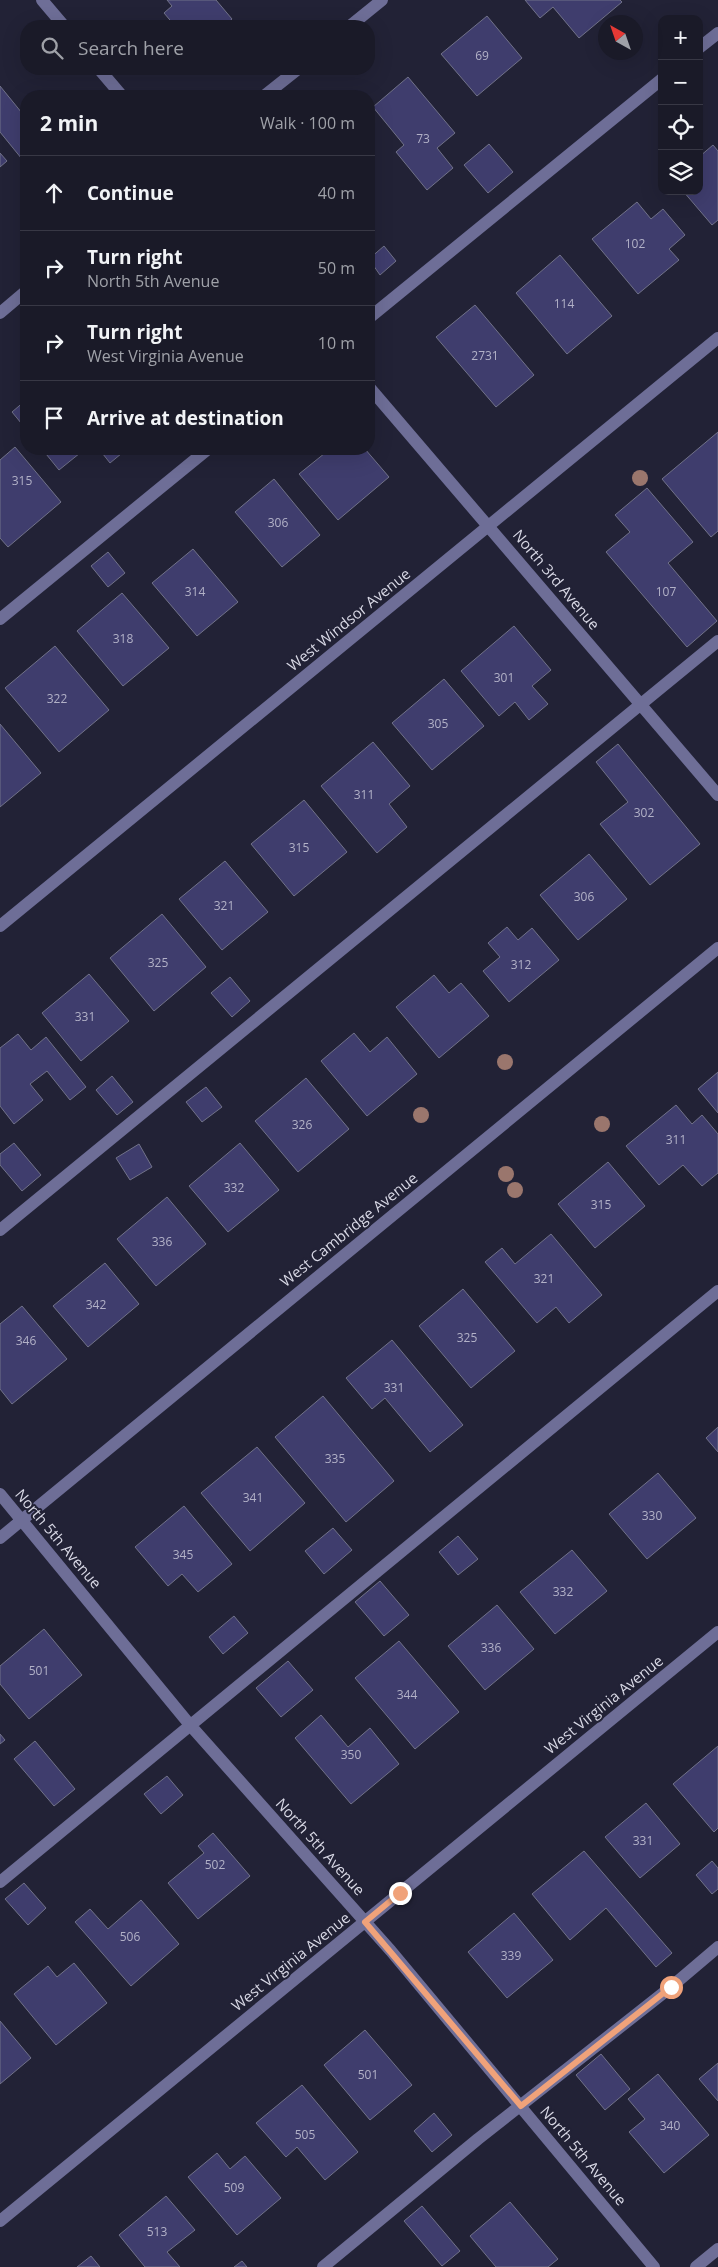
<!DOCTYPE html>
<html lang="en">
<head>
<meta charset="utf-8">
<style>
  :root { --surface:#1a1a28; --page:#232330; --text:#f1f3f6; --muted:#9fa1a8; --line:#383845 }
  body { margin:0; font-family:"Open Sans",sans-serif; background:var(--page); color:var(--text) }
  .controls { position:absolute; right:15px; top:15px; display:grid; overflow:hidden; border-radius:10px; box-shadow:0 5px 20px #0002 }
  .controls button { width:45px; height:45px; display:grid; place-items:center; padding:0; border:0; border-bottom:1px solid var(--line); background:var(--surface); color:var(--text); font:25px sans-serif }
  .compass { position:absolute; left:598px; top:15px; width:45px; height:45px; border-radius:50%; background:var(--surface); box-shadow:0 5px 20px #0002; rotate:320deg }
  .stop { position:absolute; width:15px; height:15px; margin:-11px; border:4px solid #f0a27a; border-radius:50%; background:#fff }
  .stop.end { background:#f0a27a; border-color:#fff; box-shadow:0 1px 5px #0008 }
  .list { margin:0; padding:0; list-style:none }
  h2 { display:flex; justify-content:space-between; align-items:center; height:65px; margin:0; padding:0 20px; font-size:21px }
  h2 small { font-size:16px; font-weight:400; color:var(--muted) }
  .list li { display:grid; grid-template-columns:32px 1fr auto; gap:15px; align-items:center; box-sizing:border-box; height:75px; padding:0 20px; border-top:1px solid var(--line) }
  .list b { display:block; font-size:19px; white-space:nowrap }
  .list p { margin:0; font-size:16px; white-space:nowrap; color:var(--muted) }
  .list em { font-size:16px; font-style:normal; color:var(--muted) }
  .icon { flex:none; width:28px; height:28px; fill:none; stroke:currentColor; stroke-width:2; stroke-linecap:round; stroke-linejoin:round }
  .map { position:relative; flex:none; width:718px; height:2267px; overflow:hidden }
  .search { position:absolute; background:var(--surface); box-shadow:0 5px 20px #0002; left:20px; top:20px; width:355px; height:55px; display:flex; align-items:center; gap:12px; box-sizing:border-box; padding:0 18px; border-radius:20px; color:var(--muted); font-size:19px }
  .panel { position:absolute; background:var(--surface); box-shadow:0 5px 20px #0002; left:20px; top:90px; width:355px; height:365px; border-radius:20px }
  .map>svg:first-child { display:block }
  .building { fill:#3f3d6d; stroke:#717289 }
  .lines { fill:none; stroke-linecap:round; stroke-linejoin:round }
  .minor { stroke:#6e6e97; stroke-width:12 }
  .tree { fill:#9a766d }
  .route { stroke:#f0a27a; stroke-width:6 }
  .labels { text-anchor:middle; stroke-width:4; stroke-linejoin:round; paint-order:stroke }
  .number-label { font-size:12px; fill:#b2b1c7 }
  .street-label { font-size:15px; fill:#d8d8e5; stroke:#222236 }
</style>
</head>
<body>
<div class="map">
<svg width="718" height="2267" viewBox="0 0 718 2267">
  <rect width="100%" height="100%" fill="#222236"/>
  <path class="building" d="M167,0H216L232,19L224,26H175L164,13L172,6Z
    M525,0H620L622,2L579,38L553,7L540,18Z
    M487,16L522,58L477,96L441,54Z
    M408,77L455,133L437,148L453,168L427,190L396,152L404,145L373,107Z
    M0,86L26,118V164L0,132Z
    M489,144L513,172L488,193L464,165Z
    M713,145L718,151V220L712,225L683,191H699V157Z
    M0,153L7,161L0,167Z
    M637,202L651,219L663,209L685,235L669,249L679,260L638,294L592,239Z
    M384,246L396,261L380,275L369,259Z
    M560,255L612,316L567,354L516,293Z
    M475,305L534,375L496,407L436,337Z
    M26,400V429L12,412Z
    M718,432V531L711,537L662,479Z
    M15,447L61,502L8,547L0,538V460Z
    M42,449H85L59,470Z
    M99,449H127L110,463Z
    M330,449H365L389,477L338,520L299,474Z
    M274,479L320,535L282,567L235,512Z
    M647,488L693,542L668,563L717,621L687,647L606,552L630,532L615,515Z
    M193,549L238,602L197,636L152,583Z
    M108,552L125,573L108,587L91,566Z
    M122,593L169,648L123,686L77,631Z
    M514,626L551,670L532,686L548,704L529,720L515,702L499,716L461,671Z
    M55,646L109,710L59,752L5,688Z
    M444,679L484,726L432,770L392,723Z
    M0,724L41,773L0,807Z
    M373,742L410,786L389,804L407,827L377,853L321,786Z
    M618,744L700,844L650,885L600,824L628,802L596,762Z
    M304,800L347,852L294,896L251,844Z
    M589,854L627,899L578,940L540,895Z
    M225,861L268,912L222,950L179,899Z
    M162,914L206,967L154,1011L110,958Z
    M507,927L518,940L532,928L559,960L509,1002L483,971L500,957L488,943Z
    M89,974L129,1021L81,1061L42,1013Z
    M434,975L449,993L461,983L489,1016L439,1058L396,1007Z
    M230,977L250,1001L232,1017L211,993Z
    M354,1033L370,1052L387,1037L417,1074L367,1116L321,1061Z
    M18,1034L31,1050L46,1037L86,1087L70,1100L47,1071L30,1084L43,1100L14,1124L0,1106V1048Z
    M718,1072V1113L698,1089Z
    M112,1076L133,1102L117,1115L96,1090Z
    M306,1078L349,1129L298,1172L255,1121Z
    M206,1087L222,1107L202,1122L186,1102Z
    M676,1105L692,1124L702,1115L718,1134V1173L702,1186L683,1165L659,1185L626,1146Z
    M14,1143L41,1175L22,1191L0,1165V1154Z
    M240,1143L279,1190L228,1232L189,1186Z
    M139,1144L152,1167L130,1180L116,1158Z
    M608,1162L645,1206L595,1248L558,1204Z
    M167,1197L206,1244L156,1286L117,1239Z
    M551,1234L602,1295L569,1323L556,1307L537,1323L485,1262L502,1248L515,1264Z
    M105,1263L139,1304L88,1347L53,1306Z
    M463,1289L515,1351L471,1388L419,1326Z
    M22,1306L67,1359L12,1404L0,1389V1324Z
    M392,1340L463,1425L430,1452L385,1398L372,1409L346,1378Z
    M323,1396L394,1481L346,1522L275,1437Z
    M718,1427V1452L706,1438Z
    M257,1447L305,1503L250,1551L201,1493Z
    M658,1473L696,1518L647,1559L609,1514Z
    M184,1506L232,1564L198,1592L182,1574L168,1586L135,1547Z
    M333,1528L352,1550L324,1574L305,1551Z
    M458,1536L478,1559L458,1575L439,1552Z
    M572,1550L607,1591L555,1634L520,1592Z
    M380,1581L409,1615L384,1636L355,1602Z
    M497,1605L534,1649L485,1690L448,1646Z
    M234,1616L248,1633L223,1654L209,1637Z
    M44,1629L82,1675L29,1719L0,1684V1666Z
    M399,1641L459,1712L415,1749L355,1678Z
    M288,1661L313,1690L281,1717L256,1688Z
    M321,1715L348,1747L370,1728L399,1764L351,1804L295,1738Z
    M0,1734L5,1740L0,1744Z
    M35,1741L75,1789L54,1806L14,1759Z
    M718,1746V1828L714,1832L673,1784Z
    M167,1776L183,1795L161,1814L144,1794Z
    M646,1803L680,1844L640,1878L605,1837Z
    M213,1833L250,1876L198,1919L168,1883L204,1853L198,1846Z
    M584,1851L672,1953L656,1967L606,1908L570,1940L532,1894Z
    M712,1861L718,1868V1889L712,1894L696,1875Z
    M24,1883L46,1908L28,1925L5,1899Z
    M141,1900L179,1944L131,1986L75,1922L90,1909L108,1929Z
    M514,1913L553,1960L507,1998L468,1952Z
    M74,1963L107,2003L56,2045L14,1994L48,1966L57,1977Z
    M0,2021L31,2058L0,2084Z
    M365,2030L412,2085L370,2120L324,2065Z
    M601,2054L630,2089L605,2110L576,2075Z
    M718,2063V2101L699,2079Z
    M658,2074L709,2135L664,2173L629,2132L645,2119L628,2099Z
    M302,2085L358,2152L325,2180L297,2147L286,2157L256,2123Z
    M434,2113L452,2135L432,2152L414,2131Z
    M217,2153L230,2169L245,2156L281,2198L237,2235L188,2177Z
    M166,2196L195,2230L167,2252L180,2267H145L119,2235Z
    M510,2202L558,2259L548,2267H496L470,2236Z
    M422,2206L460,2251L442,2266L404,2221Z
    M91,2256L100,2267H77Z
    M242,2261L247,2267H234Z"/>
  <g class="lines">
    <path class="minor" d="M42,0L64,26
      M350,26L382,0
      M699,48L718,33
      M99,69L122,96
      M264,96L298,69
      M0,313L26,291
      M369,318L662,79
      M369,387L718,795
      M0,619L208,449
      M0,926L718,338
      M0,1230L718,641
      M0,1494L190,1725L391,1951L654,2267
      M0,1538L718,948
      M0,1882L718,1291
      M0,2221L718,1632
      M323,2267L478,2139L671,1987L718,1947
      M696,2267L718,2249"/>
  </g>
  <g class="tree">
    <circle cx="640" cy="478" r="8"/>
    <circle cx="505" cy="1062" r="8"/>
    <circle cx="421" cy="1115" r="8"/>
    <circle cx="602" cy="1124" r="8"/>
    <circle cx="506" cy="1174" r="8"/>
    <circle cx="515" cy="1190" r="8"/>
  </g>
  <g class="lines">
    <path class="route" d="M400,1893L365,1922L521,2106L671,1987"/>
  </g>
  <g class="labels">
    <g class="number-label">
      <text x="482" y="60">69</text>
      <text x="423" y="143">73</text>
      <text x="635" y="248">102</text>
      <text x="564" y="308">114</text>
      <text x="485" y="360">2731</text>
      <text x="22" y="485">315</text>
      <text x="278" y="527">306</text>
      <text x="195" y="596">314</text>
      <text x="666" y="596">107</text>
      <text x="123" y="643">318</text>
      <text x="504" y="682">301</text>
      <text x="57" y="703">322</text>
      <text x="438" y="728">305</text>
      <text x="364" y="799">311</text>
      <text x="644" y="817">302</text>
      <text x="299" y="852">315</text>
      <text x="584" y="901">306</text>
      <text x="224" y="910">321</text>
      <text x="158" y="967">325</text>
      <text x="521" y="969">312</text>
      <text x="85" y="1021">331</text>
      <text x="302" y="1129">326</text>
      <text x="676" y="1144">311</text>
      <text x="234" y="1192">332</text>
      <text x="601" y="1209">315</text>
      <text x="162" y="1246">336</text>
      <text x="544" y="1283">321</text>
      <text x="96" y="1309">342</text>
      <text x="467" y="1342">325</text>
      <text x="26" y="1345">346</text>
      <text x="394" y="1392">331</text>
      <text x="335" y="1463">335</text>
      <text x="253" y="1502">341</text>
      <text x="652" y="1520">330</text>
      <text x="183" y="1559">345</text>
      <text x="563" y="1596">332</text>
      <text x="491" y="1652">336</text>
      <text x="39" y="1675">501</text>
      <text x="407" y="1699">344</text>
      <text x="351" y="1759">350</text>
      <text x="643" y="1845">331</text>
      <text x="215" y="1869">502</text>
      <text x="130" y="1941">506</text>
      <text x="511" y="1960">339</text>
      <text x="368" y="2079">501</text>
      <text x="670" y="2130">340</text>
      <text x="305" y="2139">505</text>
      <text x="234" y="2192">509</text>
      <text x="157" y="2236">513</text>
    </g>
    <g class="street-label">
      <text transform="translate(556 580) rotate(50)" y="5">North 3rd Avenue</text>
      <text transform="translate(349 620) rotate(-39)" y="5">West Windsor Avenue</text>
      <text transform="translate(349 1230) rotate(-39)" y="5">West Cambridge Avenue</text>
      <text transform="translate(58 1539) rotate(50)" y="5">North 5th Avenue</text>
      <text transform="translate(604 1705) rotate(-39)" y="5">West Virginia Avenue</text>
      <text transform="translate(320 1847) rotate(48)" y="5">North 5th Avenue</text>
      <text transform="translate(291 1962) rotate(-39)" y="5">West Virginia Avenue</text>
      <text transform="translate(583 2156) rotate(50)" y="5">North 5th Avenue</text>
    </g>
  </g>
</svg>
<div class="controls">
<button>+</button>
<button>−</button>
<button><svg class="icon" aria-label="locate" viewBox="0 0 24 24"><circle cx="12" cy="12" r="6"/><path d="M12 2v4M12 18v4M2 12h4M18 12h4"/></svg></button>
<button><svg class="icon" aria-label="layers" viewBox="0 0 24 24"><path d="M12 4l9 5-9 5-9-5zM3 14l9 5 9-5"/></svg></button>
</div>
<svg class="compass" viewBox="-18 -18 36 36"><path d="M0-13l5 13h-10z" fill="#e53935"/><path d="M0 13l5-13h-10z" fill="#9fa1a8"/></svg>
<div class="stop" style="left:671px;top:1987px"></div>
<div class="stop end" style="left:400px;top:1893px"></div>
<div class="search"><svg class="icon" aria-label="search" viewBox="0 0 24 24"><circle cx="10" cy="10" r="6"/><path d="M15 15l6 6"/></svg>Search here</div>
<section class="panel">
<h2>2 min<small>Walk · 100 m</small></h2>
<ul class="list">
<li><svg class="icon" aria-label="ahead" viewBox="0 0 24 24"><path d="M12 20V5M6 11l6-6 6 6"/></svg><div><b>Continue</b></div><em>40 m</em></li>
<li><svg class="icon" aria-label="right" viewBox="0 0 24 24"><path d="M7 20v-9h11M14 6l5 5-5 5"/></svg><div><b>Turn right</b><p>North 5th Avenue</p></div><em>50 m</em></li>
<li><svg class="icon" aria-label="right" viewBox="0 0 24 24"><path d="M7 20v-9h11M14 6l5 5-5 5"/></svg><div><b>Turn right</b><p>West Virginia Avenue</p></div><em>10 m</em></li>
<li><svg class="icon" aria-label="arrive" viewBox="0 0 24 24"><path d="M6 21V4h12l-3 4 3 4H6"/></svg><div><b>Arrive at destination</b></div></li>
</ul>
</section>
</div>
</body>
</html>
